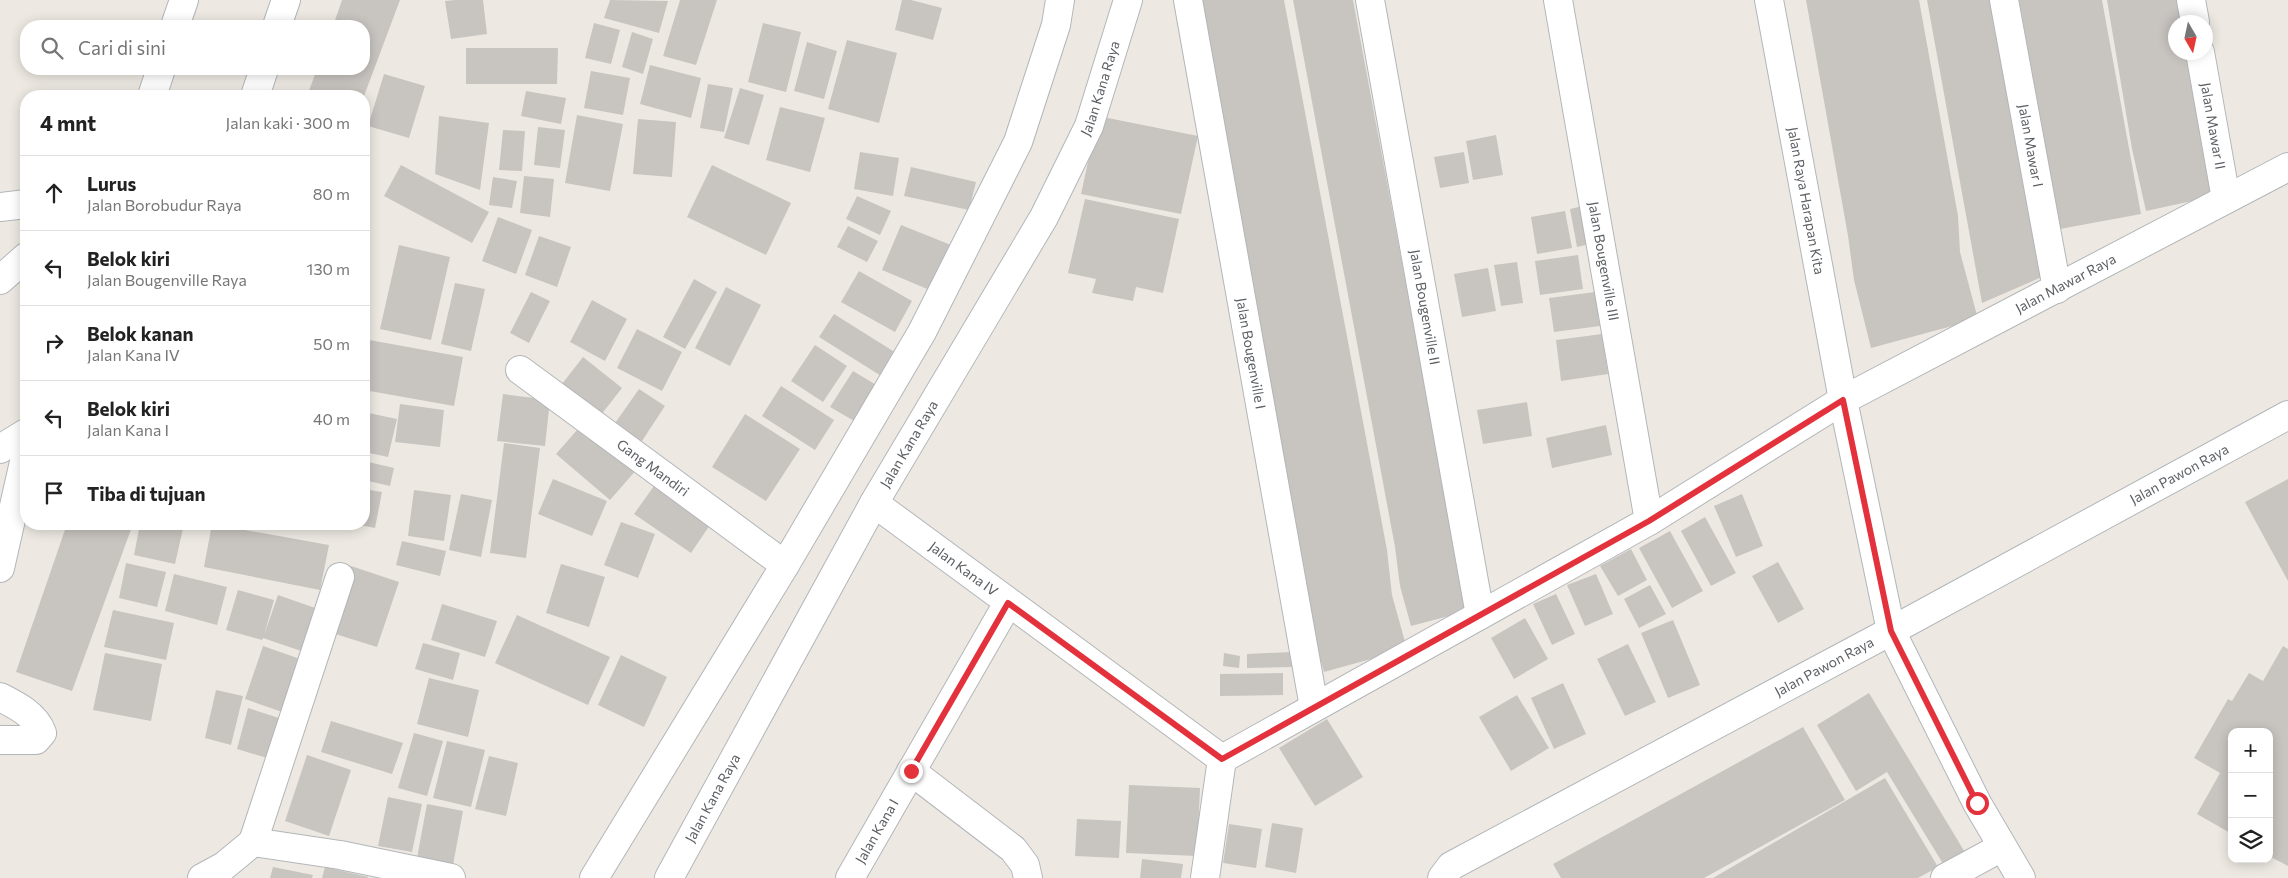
<!DOCTYPE html>
<html lang="id">
<head>
<meta charset="utf-8">
<style>
  :root { --surface:#fff; --page:#f6f6f6; --text:#222; --muted:#767676; --line:#e0e0e0 }
  body { margin:0; font-family:Commissioner,sans-serif; background:var(--page); color:var(--text) }
  .controls { position:absolute; right:15px; bottom:15px; display:grid; overflow:hidden; border-radius:10px; box-shadow:0 2px 12px #0003 }
  .controls button { width:45px; height:45px; display:grid; place-items:center; padding:0; border:0; border-bottom:1px solid var(--line); background:var(--surface); color:var(--text); font:25px sans-serif }
  .compass { position:absolute; left:2168px; top:15px; width:45px; height:45px; border-radius:50%; background:var(--surface); box-shadow:0 2px 12px #0003; rotate:171deg }
  .stop { position:absolute; width:15px; height:15px; margin:-11px; border:4px solid #e4323d; border-radius:50%; background:#fff }
  .stop.end { background:#e4323d; border-color:#fff; box-shadow:0 1px 5px #0008 }
  .list { margin:0; padding:0; list-style:none }
  h2 { display:flex; justify-content:space-between; align-items:center; height:65px; margin:0; padding:0 20px; font-size:21px }
  h2 small { font-size:16px; font-weight:400; color:var(--muted) }
  .list li { display:grid; grid-template-columns:32px 1fr auto; gap:15px; align-items:center; box-sizing:border-box; height:75px; padding:0 20px; border-top:1px solid var(--line) }
  .list b { display:block; font-size:19px; white-space:nowrap }
  .list p { margin:0; font-size:16px; white-space:nowrap; color:var(--muted) }
  .list em { font-size:16px; font-style:normal; color:var(--muted) }
  .icon { flex:none; width:28px; height:28px; fill:none; stroke:currentColor; stroke-width:2; stroke-linecap:round; stroke-linejoin:round }
  .map { position:relative; flex:none; width:2288px; height:878px; overflow:hidden }
  .search { position:absolute; background:var(--surface); box-shadow:0 2px 12px #0003; left:20px; top:20px; width:350px; height:55px; display:flex; align-items:center; gap:12px; box-sizing:border-box; padding:0 18px; border-radius:20px; color:var(--muted); font-size:19px }
  .panel { position:absolute; background:var(--surface); box-shadow:0 2px 12px #0003; left:20px; top:90px; width:350px; height:440px; border-radius:20px }
  .map>svg:first-child { display:block }
  .building { fill:#c8c4c0 }
  .lines { fill:none; stroke-linecap:round; stroke-linejoin:round }
  .street-casing { stroke:#b3b6b9; stroke-width:30 }
  .secondary-casing { stroke:#b2b6ba; stroke-width:30 }
  .street { stroke:#fff; stroke-width:28 }
  .secondary { stroke:#fff; stroke-width:28 }
  .route { stroke:#e4323d; stroke-width:6 }
  .labels { text-anchor:middle; stroke-width:4; stroke-linejoin:round; paint-order:stroke }
  .street-label { font-size:14px; fill:#5b5f63; stroke:#fff }
</style>
</head>
<body>
<div class="map">
<svg width="2288" height="878" viewBox="0 0 2288 878">
  <rect width="100%" height="100%" fill="#ede9e2"/>
  <path class="building" d="M342,0H400L364,96H307L317,69H364V26H333Z
    M455,0H483L487,34L451,39L445,1Z
    M610,0L668,1L659,33L604,18Z
    M680,0H717L696,65L663,56Z
    M902,0H911L942,8L933,40L895,30Z
    M1197,0H1284L1387,550L1392,595L1407,649L1324,672L1309,618L1303,565Z
    M1293,0H1353L1438,456L1457,570L1468,611L1411,626L1400,586L1395,547Z
    M1806,0H1919L1958,216L1960,252L1978,319L1871,348L1854,280L1848,236Z
    M1927,0H2000L2049,274L1982,303Z
    M2019,0H2102L2141,214L2060,229Z
    M2107,0H2185L2189,22H2176V52H2194L2220,195L2146,211L2132,149Z
    M594,23L620,30L611,64L585,58Z
    M763,23L801,32L786,92L748,82Z
    M632,32L653,39L643,74L622,67Z
    M847,40L897,53L879,123L828,109Z
    M807,42L837,51L824,99L794,91Z
    M466,48H558L557,84H466Z
    M650,65L701,78L691,118L640,104Z
    M591,71L630,78L623,115L584,108Z
    M384,74L425,86L409,138L368,126Z
    M708,84L733,88L724,132L700,128Z
    M740,88L764,95L749,145L724,138Z
    M526,91L566,98L561,124L521,116Z
    M780,107L825,118L810,172L766,160Z
    M577,115L623,124L610,191L565,183Z
    M439,116L489,123L480,190L435,174Z
    M1098,116L1198,136L1181,214L1081,194Z
    M638,119L676,122L672,177L633,174Z
    M538,127L565,130L560,168L534,165Z
    M503,130L525,131L522,171L499,170Z
    M1496,135L1503,175L1473,180L1466,141Z
    M860,152L899,158L893,196L854,189Z
    M1464,152L1469,183L1440,188L1434,157Z
    M401,165L489,212L472,243L384,196Z
    M712,165L791,203L766,255L687,217Z
    M911,167L976,182L969,210L904,196Z
    M524,176L554,179L550,217L520,213Z
    M493,177L517,181L512,208L489,205Z
    M857,196L891,211L880,235L846,219Z
    M1085,199L1179,219L1163,293L1136,287L1133,301L1092,293L1096,279L1068,273Z
    M1583,206L1590,244L1577,247L1570,209Z
    M1565,211L1572,248L1537,254L1531,217Z
    M498,217L532,230L516,274L482,261Z
    M901,225L951,245L932,291L882,270Z
    M848,226L878,241L867,262L837,247Z
    M539,236L571,247L557,287L525,275Z
    M399,245L450,257L431,340L380,329Z
    M1578,255L1583,289L1540,295L1535,261Z
    M1517,262L1523,303L1501,306L1494,265Z
    M1488,268L1496,311L1462,317L1454,274Z
    M859,271L912,301L895,332L841,302Z
    M694,279L717,292L685,349L663,337Z
    M455,283L485,289L471,351L441,344Z
    M726,287L761,305L730,366L695,348Z
    M531,292L550,301L529,343L510,333Z
    M1595,292L1600,326L1554,332L1549,298Z
    M592,300L627,319L605,361L570,342Z
    M834,314L901,356L886,379L819,337Z
    M637,329L682,352L662,391L617,368Z
    M1602,334L1608,374L1561,381L1556,340Z
    M364,339L463,357L454,406L364,390Z
    M815,345L847,366L823,402L791,381Z
    M583,357L622,388L597,420L558,389Z
    M853,371L878,386L856,422L830,407Z
    M781,386L834,420L815,450L762,416Z
    M639,389L665,406L640,444L613,426Z
    M503,394L550,400L545,446L497,441Z
    M1527,402L1532,436L1483,444L1477,410Z
    M400,404L444,410L440,447L395,442Z
    M364,412L397,419L388,457L364,452Z
    M745,414L800,449L766,501L712,467Z
    M584,422L638,468L610,500L556,454Z
    M1606,425L1612,455L1552,468L1546,438Z
    M504,443L540,448L526,558L490,553Z
    M364,461L394,468L390,486L364,480Z
    M553,479L607,501L592,536L538,514Z
    M659,479L716,516L691,553L634,514Z
    M2288,479V581L2245,502Z
    M364,489L382,492L375,528L359,525L364,524Z
    M414,490L451,495L444,541L408,536Z
    M461,494L492,500L481,557L449,550Z
    M1742,494L1763,546L1736,557L1714,506Z
    M1705,517L1736,573L1711,586L1681,531Z
    M621,522L655,534L638,578L604,565Z
    M67,524H133L72,691L16,672Z
    M140,524H184L175,564L134,555Z
    M212,524L329,545L320,590L204,567Z
    M1670,531L1703,591L1672,608L1639,548Z
    M402,541L446,551L440,576L396,565Z
    M1631,549L1647,580L1618,596L1600,566Z
    M1778,562L1804,609L1778,623L1752,576Z
    M126,563L166,572L157,607L119,598Z
    M561,564L605,577L589,627L546,613Z
    M351,566L399,582L377,647L329,632Z
    M174,574L227,587L217,625L165,611Z
    M1596,574L1613,614L1585,626L1567,585Z
    M1650,585L1666,614L1639,628L1624,599Z
    M238,590L274,600L264,635L278,595L318,609L304,652L263,638L262,640L226,630Z
    M1556,594L1575,634L1552,645L1533,604Z
    M442,604L497,621L485,657L431,640Z
    M113,610L174,623L166,660L104,647Z
    M517,615L610,657L588,705L495,663Z
    M1525,618L1548,659L1514,679L1491,638Z
    M1673,620L1700,685L1668,698L1641,633Z
    M423,643L460,653L453,680L415,669Z
    M1628,644L1656,702L1625,716L1597,659Z
    M263,646L303,660L285,713L245,699Z
    M2283,646L2288,649V866L2269,856V732H2232V834L2197,814L2220,773L2194,758L2228,699L2232,701L2249,673L2263,681Z
    M1291,652L1292,667L1247,668V654Z
    M105,653L162,664L151,721L93,710Z
    M1224,653L1240,656L1239,668L1223,666Z
    M621,655L667,677L644,727L598,705Z
    M1283,673V695L1220,696V674Z
    M429,678L479,690L468,737L417,724Z
    M1563,683L1586,734L1554,749L1531,698Z
    M216,690L243,696L231,745L205,738Z
    M1869,693L1966,854L1945,867L1887,772L1856,791L1817,725Z
    M1517,695L1549,748L1511,771L1479,717Z
    M248,708L279,718L267,758L237,749Z
    M1327,719L1363,777L1315,806L1279,748Z
    M331,721L403,743L392,774L321,752Z
    M1803,727L1845,800L1704,878H1561L1553,864Z
    M414,733L443,741L427,796L398,788Z
    M447,741L485,750L471,807L433,798Z
    M307,755L351,770L329,836L285,821Z
    M489,756L518,763L506,816L475,809Z
    M1885,778L1938,867L1918,878H1713Z
    M1129,785L1200,788L1197,856L1126,853Z
    M388,797L422,804L412,852L378,846Z
    M427,804L463,811L453,865L417,858Z
    M1077,819L1121,821L1119,858L1075,856Z
    M1272,823L1303,828L1296,873L1265,867Z
    M1229,824L1262,829L1256,868L1223,863Z
    M1142,859L1183,864L1181,878H1140Z
    M273,867L313,875L312,878H270Z
    M325,867L368,877V878H322Z"/>
  <g class="lines">
    <g class="street-casing">
      <g id="street">
        <path id="s1" d="M1188,0L1314,707"/>
        <path id="s2" d="M1370,0L1480,615"/>
        <path id="s3" d="M1558,0L1649,521"/>
        <path id="s4" d="M2004,0L2057,289"/>
        <path d="M2191,0L2195,22"/>
        <path d="M175,26L184,0"/>
        <path d="M277,26L286,0"/>
        <path id="s5" d="M2200,52L2226,199"/>
        <path d="M152,96L161,69"/>
        <path d="M255,96L264,69"/>
        <path d="M0,207L26,204"/>
        <path d="M0,280L26,257"/>
        <path id="s6" d="M520,370L785,565"/>
        <path d="M0,449L26,433"/>
        <path id="s7" d="M874,503L1222,759"/>
        <path d="M0,568L26,453"/>
        <path d="M0,697C16,705 36,715 42,733L36,740H0"/>
        <path d="M911,771L1013,849L1025,865L1028,878"/>
        <path d="M253,842L340,577"/>
        <path d="M202,878L224,866L253,842L340,855L451,878"/>
        <path d="M594,878L785,565L922,332L1018,142L1056,25L1060,0"/>
        <path id="s8" d="M669,878L874,503L1044,217L1089,126L1128,0"/>
        <path id="s9" d="M850,878L1008,603"/>
        <path id="s10" d="M1205,878L1222,759L1649,521L1843,400L2288,167"/>
        <path d="M1945,878L2002,847"/>
      </g>
    </g>
    <g class="secondary-casing">
      <g id="secondary">
        <path id="s11" d="M1769,0L1843,400L1891,631L1977,803L2021,878"/>
        <path id="s12" d="M1442,878L1451,866L1891,631L2288,415"/>
      </g>
    </g>
    <use href="#street" class="street"/>
    <use href="#secondary" class="secondary"/>
  </g>
  <g class="lines">
    <path class="route" d="M911,771L1008,603L1222,759L1649,521L1843,400L1891,631L1977,803"/>
  </g>
  <g class="labels">
    <g class="street-label">
      <text dy="5" stroke="none"><textPath href="#s8" startOffset="901">Jalan Kana Raya</textPath></text>
      <text dy="5" stroke="none"><textPath href="#s5" startOffset="75">Jalan Mawar II</textPath></text>
      <text dy="5" stroke="none"><textPath href="#s4" startOffset="148">Jalan Mawar I</textPath></text>
      <text dy="5" stroke="none"><textPath href="#s11" startOffset="204">Jalan Raya Harapan Kita</textPath></text>
      <text dy="5" stroke="none"><textPath href="#s3" startOffset="265">Jalan Bougenville III</textPath></text>
      <text dy="5" stroke="none"><textPath href="#s10" startOffset="1089">Jalan Mawar Raya</textPath></text>
      <text dy="5" stroke="none"><textPath href="#s2" startOffset="312">Jalan Bougenville II</textPath></text>
      <text dy="5" stroke="none"><textPath href="#s1" startOffset="359">Jalan Bougenville I</textPath></text>
      <text dy="5" stroke="none"><textPath href="#s8" startOffset="496">Jalan Kana Raya</textPath></text>
      <text dy="5" stroke="none"><textPath href="#s6" startOffset="165">Gang Mandiri</textPath></text>
      <text dy="5" stroke="none"><textPath href="#s12" startOffset="842">Jalan Pawon Raya</textPath></text>
      <text dy="5" stroke="none"><textPath href="#s7" startOffset="111">Jalan Kana IV</textPath></text>
      <text dy="5" stroke="none"><textPath href="#s12" startOffset="438">Jalan Pawon Raya</textPath></text>
      <text dy="5" stroke="none"><textPath href="#s8" startOffset="91">Jalan Kana Raya</textPath></text>
      <text dy="5" stroke="none"><textPath href="#s9" startOffset="54">Jalan Kana I</textPath></text>
    </g>
  </g>
</svg>
<div class="controls">
<button>+</button>
<button>−</button>
<button><svg class="icon" aria-label="layers" viewBox="0 0 24 24"><path d="M12 4l9 5-9 5-9-5zM3 14l9 5 9-5"/></svg></button>
</div>
<svg class="compass" viewBox="-18 -18 36 36"><path d="M0-13l5 13h-10z" fill="#e53935"/><path d="M0 13l5-13h-10z" fill="#767676"/></svg>
<div class="stop" style="left:1977px;top:803px"></div>
<div class="stop end" style="left:911px;top:771px"></div>
<div class="search"><svg class="icon" aria-label="search" viewBox="0 0 24 24"><circle cx="10" cy="10" r="6"/><path d="M15 15l6 6"/></svg>Cari di sini</div>
<section class="panel">
<h2>4 mnt<small>Jalan kaki · 300 m</small></h2>
<ul class="list">
<li><svg class="icon" aria-label="ahead" viewBox="0 0 24 24"><path d="M12 20V5M6 11l6-6 6 6"/></svg><div><b>Lurus</b><p>Jalan Borobudur Raya</p></div><em>80 m</em></li>
<li><svg class="icon" aria-label="left" viewBox="0 0 24 24"><path d="M17 20v-9H6M10 6l-5 5 5 5"/></svg><div><b>Belok kiri</b><p>Jalan Bougenville Raya</p></div><em>130 m</em></li>
<li><svg class="icon" aria-label="right" viewBox="0 0 24 24"><path d="M7 20v-9h11M14 6l5 5-5 5"/></svg><div><b>Belok kanan</b><p>Jalan Kana IV</p></div><em>50 m</em></li>
<li><svg class="icon" aria-label="left" viewBox="0 0 24 24"><path d="M17 20v-9H6M10 6l-5 5 5 5"/></svg><div><b>Belok kiri</b><p>Jalan Kana I</p></div><em>40 m</em></li>
<li><svg class="icon" aria-label="arrive" viewBox="0 0 24 24"><path d="M6 21V4h12l-3 4 3 4H6"/></svg><div><b>Tiba di tujuan</b></div></li>
</ul>
</section>
</div>
</body>
</html>
